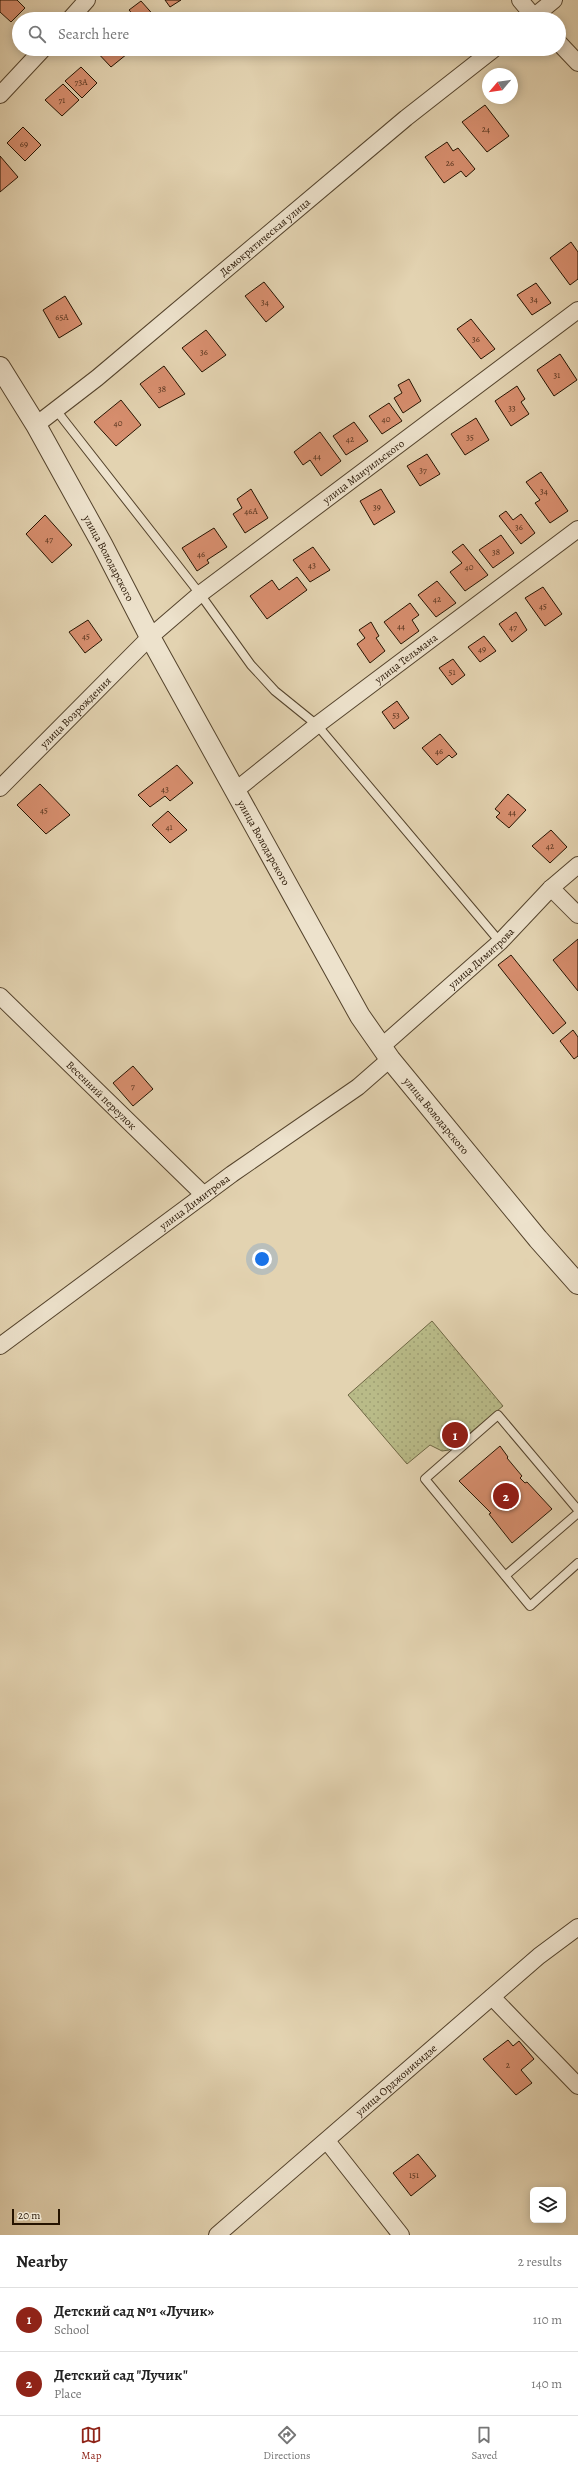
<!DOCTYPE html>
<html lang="en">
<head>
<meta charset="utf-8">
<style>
  :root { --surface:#fff; --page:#f2f2f2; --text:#222; --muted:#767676; --line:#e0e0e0; --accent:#8f2418 }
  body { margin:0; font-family:Alegreya,serif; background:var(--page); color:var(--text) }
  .controls { position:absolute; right:12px; bottom:12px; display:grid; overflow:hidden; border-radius:6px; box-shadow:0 2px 10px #0003 }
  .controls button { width:36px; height:36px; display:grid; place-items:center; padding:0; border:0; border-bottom:1px solid var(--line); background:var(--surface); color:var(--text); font:20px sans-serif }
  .compass { position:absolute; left:482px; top:68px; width:36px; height:36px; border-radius:50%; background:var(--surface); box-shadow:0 2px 10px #0003; rotate:241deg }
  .scale { position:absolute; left:12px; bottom:10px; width:48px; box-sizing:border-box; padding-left:4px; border:2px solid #251300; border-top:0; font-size:11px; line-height:14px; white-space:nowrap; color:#251300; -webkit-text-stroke:3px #ede2cc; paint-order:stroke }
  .you { position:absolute; left:262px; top:1259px; width:14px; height:14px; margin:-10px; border:3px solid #fff; border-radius:50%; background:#1a73e8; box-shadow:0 0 0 6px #1a73e833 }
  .badge { display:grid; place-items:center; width:26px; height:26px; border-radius:50%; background:var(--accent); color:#fff; font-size:13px; font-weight:700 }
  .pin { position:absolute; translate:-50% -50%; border:2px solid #fff; box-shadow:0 1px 4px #0006 }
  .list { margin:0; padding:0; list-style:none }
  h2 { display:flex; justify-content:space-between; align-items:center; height:52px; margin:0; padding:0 16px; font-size:17px }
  h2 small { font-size:13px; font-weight:400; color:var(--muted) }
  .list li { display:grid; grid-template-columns:26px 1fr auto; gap:12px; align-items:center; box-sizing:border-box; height:64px; padding:0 16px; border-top:1px solid var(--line) }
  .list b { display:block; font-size:15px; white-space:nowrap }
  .list p { margin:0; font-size:13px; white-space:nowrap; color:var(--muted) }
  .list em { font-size:13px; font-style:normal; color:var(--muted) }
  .icon { flex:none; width:22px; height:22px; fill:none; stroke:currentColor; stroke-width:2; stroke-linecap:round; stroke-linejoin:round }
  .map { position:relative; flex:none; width:578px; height:2235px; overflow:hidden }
  .search { position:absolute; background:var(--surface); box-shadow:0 2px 10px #0003; left:12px; right:12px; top:12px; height:44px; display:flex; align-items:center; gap:10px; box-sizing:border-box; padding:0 14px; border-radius:22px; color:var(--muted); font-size:15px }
  .sheet { height:180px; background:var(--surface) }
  nav { display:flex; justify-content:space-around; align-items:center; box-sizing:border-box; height:56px; border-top:1px solid var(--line); background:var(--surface); font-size:11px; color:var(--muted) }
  nav a { display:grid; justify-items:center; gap:2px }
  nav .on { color:var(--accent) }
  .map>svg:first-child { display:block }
  .green { fill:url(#green-dots); stroke:#6f6744 }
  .building { fill:#d78e6e; stroke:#251300 }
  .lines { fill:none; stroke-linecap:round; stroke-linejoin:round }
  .service-casing { stroke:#54432c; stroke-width:10 }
  .minor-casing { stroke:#54432c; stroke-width:18 }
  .tertiary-casing { stroke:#54432c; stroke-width:22 }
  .service { stroke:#ede2cc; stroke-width:8 }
  .minor { stroke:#ede2cc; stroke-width:16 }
  .tertiary { stroke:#ede2cc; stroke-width:20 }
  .labels { text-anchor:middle; stroke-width:3; stroke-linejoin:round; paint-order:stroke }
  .number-label { font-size:9px; fill:#52321c }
  .street-label { font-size:11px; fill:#251300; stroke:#ede2cc }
</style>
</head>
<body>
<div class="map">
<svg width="578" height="2235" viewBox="0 0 578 2235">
  <defs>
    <pattern id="green-dots" width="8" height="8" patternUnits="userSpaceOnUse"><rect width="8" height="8" fill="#b9bb88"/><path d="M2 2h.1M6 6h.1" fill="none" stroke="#9fa074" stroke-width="1.8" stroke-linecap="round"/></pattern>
  </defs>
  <rect width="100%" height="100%" fill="#e3d3b1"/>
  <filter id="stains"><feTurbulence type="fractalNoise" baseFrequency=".005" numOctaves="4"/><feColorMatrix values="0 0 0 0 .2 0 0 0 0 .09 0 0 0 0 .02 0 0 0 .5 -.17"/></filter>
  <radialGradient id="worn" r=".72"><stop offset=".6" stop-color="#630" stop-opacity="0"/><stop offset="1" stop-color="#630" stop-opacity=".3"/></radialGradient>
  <path class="green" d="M432,1321L503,1406L449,1450L442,1451L430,1445L407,1464L348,1395Z"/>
  <path class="building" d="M0,0H17L25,8L11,22L0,12Z
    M165,0H181L170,7Z
    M141,1L157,19H137L129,10Z
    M94,49H123L127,54L111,67Z
    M81,67L97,83L82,98L65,81Z
    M63,84L79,100L62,116L45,100Z
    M485,105L509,136L487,152L462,122Z
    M23,127L41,145L25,161L7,143Z
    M447,142L453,151L458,148L475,169L466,177L461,171L444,183L425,157Z
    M0,156L18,177L0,192Z
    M571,242L578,252V279L570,285L550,258Z
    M264,282L284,307L266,322L245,296Z
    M536,283L551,303L532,315L517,295Z
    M65,296L82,324L59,338L43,310Z
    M471,319L495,349L481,359L457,329Z
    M206,330L226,355L202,372L182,348Z
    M560,354L577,380L554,396L537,370Z
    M164,366L185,394L159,408L140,384Z
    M409,379L421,401L403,413L394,398L402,393L398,385Z
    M517,386L525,399L521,402L529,414L511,426L495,401Z
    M121,400L141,425L116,446L94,422Z
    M389,403L402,421L382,434L369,416Z
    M476,418L489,440L465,455L451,434Z
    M354,422L368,441L346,455L333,436Z
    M320,432L341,461L321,476L310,460L303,465L294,452Z
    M427,454L440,474L420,486L407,466Z
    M541,472L568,511L550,523L535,503L540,500L526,482Z
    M251,489L268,518L245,533L233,514L242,508L237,499Z
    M381,489L395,512L374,525L360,501Z
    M506,511L513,520L521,514L535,533L521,544L499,516Z
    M45,515L72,545L52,563L26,534Z
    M214,528L227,547L207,560L209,563L197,571L182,548Z
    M501,535L514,553L493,568L479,550Z
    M463,544L488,575L465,591L450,572L462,563L452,552Z
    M313,547L330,570L310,582L293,560Z
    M297,577L307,590L267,619L250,596L272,580L279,590Z
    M437,581L456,603L436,617L418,595Z
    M543,587L562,614L545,626L525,598Z
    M410,603L419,615L412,620L419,631L401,644L384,622Z
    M516,612L527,630L512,642L499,624Z
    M88,620L102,640L85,653L69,632Z
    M371,622L379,636L376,638L385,651L370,663L357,644L365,638L359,630Z
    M484,636L496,651L480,662L468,647Z
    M453,659L465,675L452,685L439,668Z
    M397,701L409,718L394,729L382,712Z
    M440,734L457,754L452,758L449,755L437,765L422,748Z
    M177,765L193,783L170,801L165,796L150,807L138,795Z
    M40,784L70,815L46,834L17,805Z
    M508,794L526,810L509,828L496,817L500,813L495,809Z
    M168,811L187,830L170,843L152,825Z
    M551,830L567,847L550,863L532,846Z
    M578,939V991L553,960Z
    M511,955L566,1023L553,1034L498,965Z
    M573,1030L578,1037V1056L574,1059L560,1041Z
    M133,1066L153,1089L133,1106L113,1083Z
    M500,1446L508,1457L507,1458L522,1476L520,1478L525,1483L527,1482L552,1509L512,1543L489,1514L491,1513L459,1481Z
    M508,2040L513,2046L519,2041L534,2059L521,2070L532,2083L516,2095L483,2059Z
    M418,2154L436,2176L411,2196L393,2173Z"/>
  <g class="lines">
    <g class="service-casing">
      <path id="service" d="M56,410L200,594L251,665L275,691L317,725L500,942
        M578,1510L498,1415L425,1479L530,1606L578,1563
        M505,1576L578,1513"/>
    </g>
    <g class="minor-casing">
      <g id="minor">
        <path d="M520,0L536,19"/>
        <path d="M70,19L87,0"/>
        <path d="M531,19L554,0"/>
        <path d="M559,43L578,63"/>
        <path d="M0,95L43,49"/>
        <path id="s1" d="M36,425L97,378L406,118L494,49"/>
        <path id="s2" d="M0,788L150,637L200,594L578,310"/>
        <path id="s3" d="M236,790L317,725L578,529"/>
        <path d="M551,888L578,915"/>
        <path id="s4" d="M0,996L204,1195"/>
        <path id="s5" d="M381,1047L500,942L551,888L578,865"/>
        <path id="s6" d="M0,1346L232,1174L358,1087L390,1059"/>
        <path d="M492,1997L578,2086"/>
        <path d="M327,2141L401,2235"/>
        <path id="s7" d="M217,2235L539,1956L578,1927"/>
      </g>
    </g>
    <g class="tertiary-casing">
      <g id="tertiary">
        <path id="s8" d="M0,367L36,425L102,544L150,637L360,1016L390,1059L538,1239L578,1284"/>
      </g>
    </g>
    <use href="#service" class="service"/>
    <use href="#minor" class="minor"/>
    <use href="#tertiary" class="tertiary"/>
  </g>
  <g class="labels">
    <g class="number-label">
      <text x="81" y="85">73А</text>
      <text x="62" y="103">71</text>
      <text x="486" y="132">24</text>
      <text x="24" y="147">69</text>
      <text x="450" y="166">26</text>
      <text x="534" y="302">34</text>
      <text x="265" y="305">34</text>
      <text x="62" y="320">65А</text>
      <text x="476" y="342">36</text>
      <text x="204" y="355">36</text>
      <text x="557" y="378">31</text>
      <text x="162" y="392">38</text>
      <text x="512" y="411">33</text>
      <text x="386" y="422">40</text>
      <text x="118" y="426">40</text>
      <text x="470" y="440">35</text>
      <text x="350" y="442">42</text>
      <text x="317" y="459">44</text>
      <text x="423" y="473">37</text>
      <text x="544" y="494">34</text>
      <text x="377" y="510">39</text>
      <text x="251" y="514">46А</text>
      <text x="519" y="530">36</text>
      <text x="49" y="542">47</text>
      <text x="496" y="555">38</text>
      <text x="201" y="557">46</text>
      <text x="312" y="568">43</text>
      <text x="469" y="570">40</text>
      <text x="437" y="602">42</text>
      <text x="543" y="609">45</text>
      <text x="401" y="629">44</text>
      <text x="513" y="630">47</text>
      <text x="86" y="639">45</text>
      <text x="482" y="652">49</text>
      <text x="452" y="675">51</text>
      <text x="396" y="718">53</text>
      <text x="439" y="754">46</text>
      <text x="165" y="792">43</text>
      <text x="44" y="813">45</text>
      <text x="512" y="815">44</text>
      <text x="169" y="830">41</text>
      <text x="550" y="849">42</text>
      <text x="133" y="1089">7</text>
      <text x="508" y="2068">2</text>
      <text x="414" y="2178">151</text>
    </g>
    <g class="street-label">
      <text dy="4" stroke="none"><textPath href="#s1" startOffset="296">Демократическая улица</textPath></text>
      <text dy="4" stroke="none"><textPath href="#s2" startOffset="483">улица Мануильского</textPath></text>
      <text dy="4" stroke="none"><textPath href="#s8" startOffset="220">улица Володарского</textPath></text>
      <text dy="4" stroke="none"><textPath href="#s3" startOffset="215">улица Тельмана</textPath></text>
      <text dy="4" stroke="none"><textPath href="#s2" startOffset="107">улица Возрождения</textPath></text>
      <text dy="4" stroke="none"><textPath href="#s8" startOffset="544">улица Володарского</textPath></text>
      <text dy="4" stroke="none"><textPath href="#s5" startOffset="134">улица Димитрова</textPath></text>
      <text dy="4" stroke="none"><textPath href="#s4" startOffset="142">Весенний переулок</textPath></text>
      <text dy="4" stroke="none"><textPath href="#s8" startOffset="868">улица Володарского</textPath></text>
      <text dy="4" stroke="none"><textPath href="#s6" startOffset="242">улица Димитрова</textPath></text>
      <text dy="4" stroke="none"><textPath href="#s7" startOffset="237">улица Орджоникидзе</textPath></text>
    </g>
  </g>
  <rect width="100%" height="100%" filter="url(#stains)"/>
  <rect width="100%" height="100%" fill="url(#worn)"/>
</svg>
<div class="controls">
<button><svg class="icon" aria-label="layers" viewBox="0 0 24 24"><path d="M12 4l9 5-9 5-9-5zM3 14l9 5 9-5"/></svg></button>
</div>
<svg class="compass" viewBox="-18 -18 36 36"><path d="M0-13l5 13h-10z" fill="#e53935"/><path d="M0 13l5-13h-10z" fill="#767676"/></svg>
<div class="scale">20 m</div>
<div class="you"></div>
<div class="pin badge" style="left:455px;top:1435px">1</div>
<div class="pin badge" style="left:506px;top:1496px">2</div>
<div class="search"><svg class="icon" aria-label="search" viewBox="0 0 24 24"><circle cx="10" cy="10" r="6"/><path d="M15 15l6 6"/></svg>Search here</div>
</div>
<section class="sheet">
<h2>Nearby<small>2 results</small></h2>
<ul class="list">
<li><span class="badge">1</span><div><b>Детский сад №1 «Лучик»</b><p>School</p></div><em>110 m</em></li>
<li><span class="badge">2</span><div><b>Детский сад &quot;Лучик&quot;</b><p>Place</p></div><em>140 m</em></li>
</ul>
</section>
<nav>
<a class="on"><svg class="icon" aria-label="map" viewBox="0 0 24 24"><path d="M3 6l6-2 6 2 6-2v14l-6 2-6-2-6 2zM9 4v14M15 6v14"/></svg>Map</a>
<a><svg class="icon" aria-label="directions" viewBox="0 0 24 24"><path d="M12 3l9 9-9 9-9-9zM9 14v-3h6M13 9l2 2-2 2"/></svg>Directions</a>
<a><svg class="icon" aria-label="saved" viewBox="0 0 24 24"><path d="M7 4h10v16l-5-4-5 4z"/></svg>Saved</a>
</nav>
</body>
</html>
